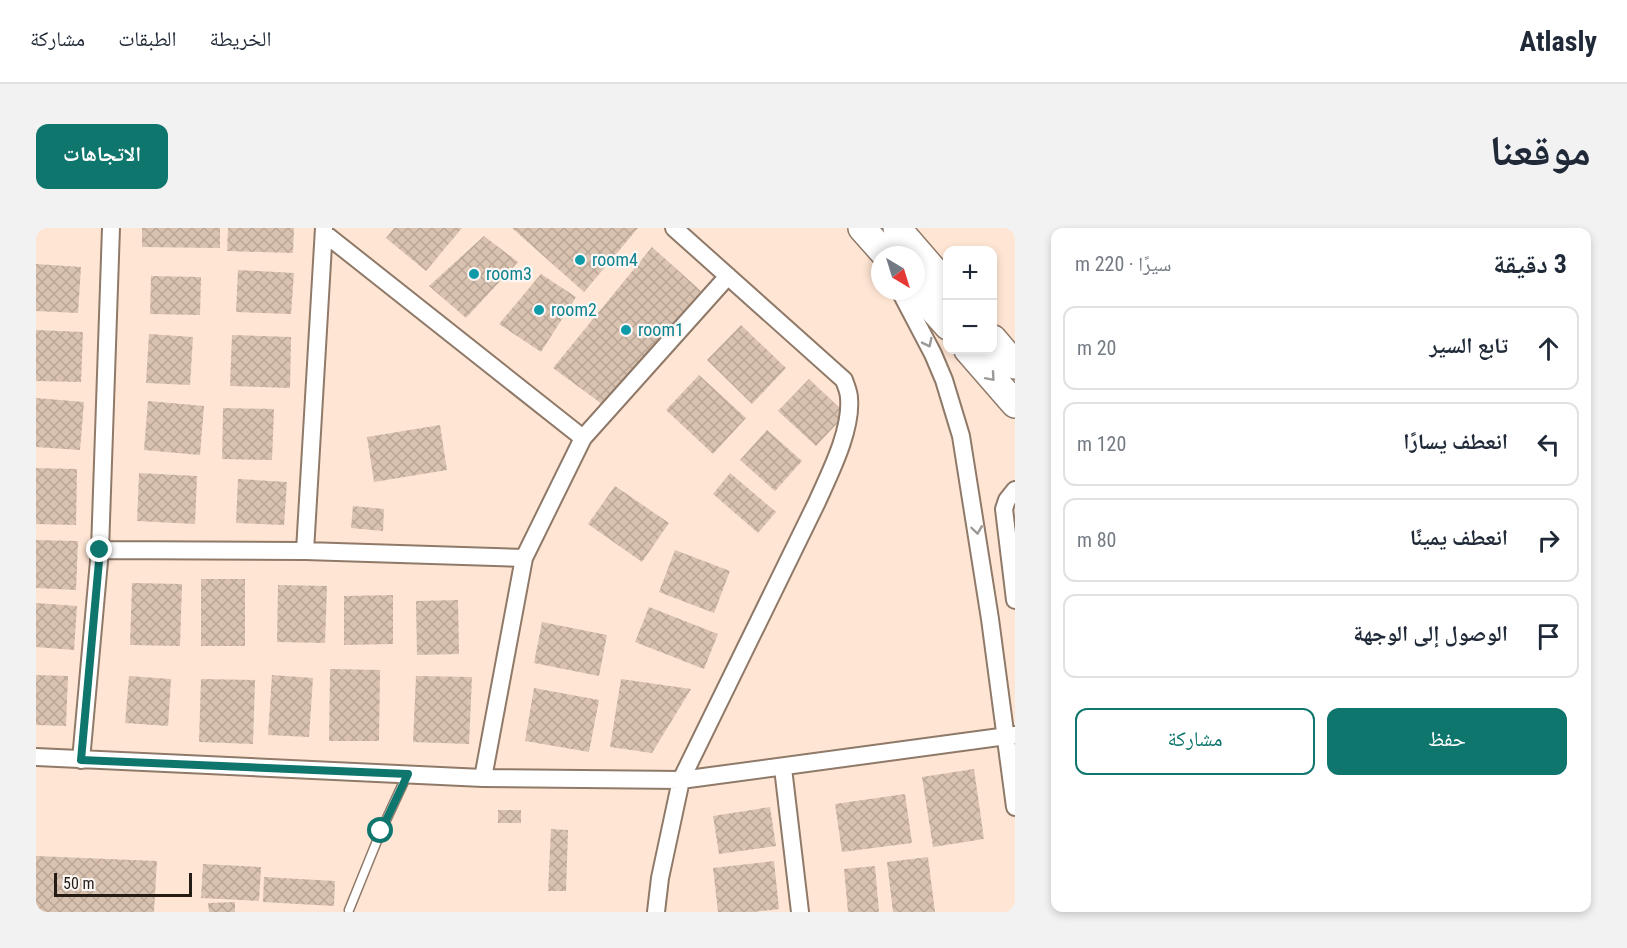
<!DOCTYPE html>
<html lang="ar">
<head>
<meta charset="utf-8">
<style>
  :root { --surface:#fff; --page:#f2f2f3; --text:#1f2937; --muted:#747a83; --line:#e0e1e3; --accent:#0f766e }
  body { margin:0; font-family:"Roboto Condensed","Noto Naskh Arabic",sans-serif; background:var(--page); color:var(--text); direction:rtl }
  .controls { position:absolute; right:18px; top:18px; display:grid; overflow:hidden; border-radius:12px; box-shadow:0 3px 9px #0003 }
  .controls button { width:54px; height:54px; display:grid; place-items:center; padding:0; border:0; border-bottom:2px solid var(--line); background:var(--surface); color:var(--text); font:30px sans-serif }
  .compass { position:absolute; left:835px; top:18px; width:54px; height:54px; border-radius:50%; background:var(--surface); box-shadow:0 3px 9px #0003; rotate:142deg }
  .scale { position:absolute; left:18px; bottom:15px; width:138px; box-sizing:border-box; padding-left:6px; border:3px solid #251c16; border-top:0; font-size:16px; line-height:21px; white-space:nowrap; color:#251c16; -webkit-text-stroke:4px #fcf7f4; paint-order:stroke }
  .stop { position:absolute; width:18px; height:18px; margin:-14px; border:4px solid #0f766e; border-radius:50%; background:#fff }
  .stop.end { background:#0f766e; border-color:#fff; box-shadow:0 2px 6px #0008 }
  .list { margin:0; padding:0; list-style:none }
  h2 { display:flex; justify-content:space-between; align-items:center; height:78px; margin:0; padding:0 24px; font-size:26px }
  h2 small { font-size:20px; font-weight:400; color:var(--muted) }
  .list li { display:grid; grid-template-columns:39px 1fr auto; gap:18px; align-items:center; box-sizing:border-box; height:84px; margin:0 12px 12px; padding:0 12px; border:2px solid var(--line); border-radius:12px }
  .list b { display:block; font-size:22px; white-space:nowrap }
  .list em { font-size:20px; font-style:normal; color:var(--muted) }
  .actions { display:flex; gap:12px; padding:18px 24px }
  .actions a { flex:1; padding:14px 0; border:2px solid var(--accent); border-radius:12px; text-align:center; font-size:21px; color:var(--accent) }
  .actions .main { background:var(--accent); color:#fff }
  .icon { flex:none; width:33px; height:33px; fill:none; stroke:currentColor; stroke-width:2; stroke-linecap:round; stroke-linejoin:round }
  .map { position:relative; flex:none; width:979px; height:684px; overflow:hidden; direction:ltr; border-radius:12px }
  header { display:flex; align-items:center; gap:36px; box-sizing:border-box; height:84px; padding:0 30px; background:var(--surface); border-bottom:2px solid var(--line) }
  header strong { font-size:28px }
  nav { display:flex; gap:33px; margin-inline-start:auto; font-size:21px }
  .intro { display:flex; align-items:center; justify-content:space-between; box-sizing:border-box; height:144px; padding:0 36px }
  h1 { margin:0; font-size:42px }
  .button { padding:15px 27px; border-radius:12px; background:var(--accent); color:#fff; font-size:21px; font-weight:700 }
  main { display:flex; gap:36px; padding:0 36px }
  aside { flex:1; background:var(--surface); border-radius:12px; box-shadow:0 3px 9px #0003 }
  .map>svg:first-child { display:block }
  .building { fill:url(#building-cross-hatch) }
  .lines { fill:none; stroke-linecap:round; stroke-linejoin:round }
  .service-casing { stroke:#8f7968; stroke-width:11 }
  .minor-casing { stroke:#8f7968; stroke-width:20 }
  .primary-casing { stroke:#8f7968; stroke-width:30 }
  .service { stroke:#fff; stroke-width:8 }
  .minor { stroke:#fff; stroke-width:16 }
  .primary { stroke:#fff; stroke-width:27 }
  .oneway { stroke:#9d9996 }
  .route { stroke:#0f766e; stroke-width:8 }
  .culture-dot { fill:#0f9aa8; stroke:#fcf7f4; stroke-width:2 }
  .labels { text-anchor:middle; stroke-width:4.5; stroke-linejoin:round; paint-order:stroke }
  .culture-label { font-size:18px; fill:#0d838f; stroke:#fcf7f4; text-anchor:start }
</style>
</head>
<body>
<header>
<strong>Atlasly</strong>
<nav><a>الخريطة</a><a>الطبقات</a><a>مشاركة</a></nav>
</header>
<div class="intro"><h1>موقعنا</h1><a class="button">الاتجاهات</a></div>
<main>
<aside>
<h2>3 دقيقة<small>سيرًا · 220 m</small></h2>
<ul class="list">
<li><svg class="icon" aria-label="ahead" viewBox="0 0 24 24"><path d="M12 20V5M6 11l6-6 6 6"/></svg><div><b>تابع السير</b></div><em>20 m</em></li>
<li><svg class="icon" aria-label="left" viewBox="0 0 24 24"><path d="M17 20v-9H6M10 6l-5 5 5 5"/></svg><div><b>انعطف يسارًا</b></div><em>120 m</em></li>
<li><svg class="icon" aria-label="right" viewBox="0 0 24 24"><path d="M7 20v-9h11M14 6l5 5-5 5"/></svg><div><b>انعطف يمينًا</b></div><em>80 m</em></li>
<li><svg class="icon" aria-label="arrive" viewBox="0 0 24 24"><path d="M6 21V4h12l-3 4 3 4H6"/></svg><div><b>الوصول إلى الوجهة</b></div></li>
</ul>
<div class="actions"><a class="main">حفظ</a><a>مشاركة</a></div>
</aside>
<div class="map">
<svg width="979" height="684" viewBox="0 0 979 684">
  <defs>
    <pattern id="building-cross-hatch" width="8" height="8" patternUnits="userSpaceOnUse" patternTransform="scale(1.5)"><rect width="8" height="8" fill="#d9c2b0"/><path d="M0 0l8 8M0 8l8-8" fill="none" stroke="#baa697"/></pattern>
  </defs>
  <rect width="100%" height="100%" fill="#ffe6d4"/>
  <path class="building" d="M106,0H184V20L106,19Z
    M192,0H258L257,25L191,23Z
    M358,0H426L390,43L350,10Z
    M476,0H602L548,64Z
    M448,8L482,34L430,90L393,58Z
    M616,19L665,63L566,176L517,140Z
    M0,36L45,39L42,85L0,83Z
    M202,42L258,45L255,86L200,84Z
    M505,46L540,69L505,124L463,96Z
    M115,48L165,49L164,87L114,86Z
    M705,97L750,140L716,176L671,132Z
    M0,102L47,104L45,154L0,153Z
    M113,106L157,109L154,157L110,155Z
    M196,107L255,109L254,160L194,158Z
    M663,147L710,190L677,226L630,182Z
    M773,151L810,186L780,218L742,183Z
    M0,170L48,174L44,222L0,219Z
    M112,173L168,178L164,227L108,222Z
    M187,180L238,181L236,232L186,231Z
    M404,197L411,242L338,254L331,209Z
    M731,202L766,233L739,263L704,232Z
    M0,240L41,241L40,297L0,296Z
    M103,245L161,248L159,296L101,293Z
    M694,245L740,284L722,305L677,266Z
    M202,251L251,254L248,297L200,295Z
    M579,258L633,295L606,334L552,296Z
    M317,278L348,281L347,303L315,300Z
    M0,312L42,313L40,362L0,360Z
    M639,322L694,343L678,385L623,364Z
    M165,351H209V418H165Z
    M96,355L146,356L144,418L94,417Z
    M242,357L291,358L289,415L241,414Z
    M357,367V416L308,417V368Z
    M422,372L423,426L381,427L380,373Z
    M0,375L41,378L38,422L0,419Z
    M613,379L682,406L668,441L599,414Z
    M506,394L571,407L563,448L498,435Z
    M294,441L344,442L343,513H293Z
    M0,447L32,448L30,498L0,497Z
    M236,447L277,450L273,509L232,507Z
    M93,448L135,451L132,498L89,495Z
    M380,448L436,449L433,516L377,514Z
    M165,451L219,452L217,516L163,514Z
    M585,451L655,461L616,525L574,519Z
    M498,460L563,472L553,524L489,513Z
    M938,541L948,611L897,619L886,549Z
    M869,566L876,615L806,624L799,576Z
    M734,579L740,618L683,626L677,588Z
    M462,582H485V595H462Z
    M515,601L532,602L530,663H512Z
    M0,628L121,633L118,684H0Z
    M892,629L899,684H857L851,634Z
    M738,633L743,681L717,684H682L677,640Z
    M167,636L225,639L223,673L165,670Z
    M839,638L843,684H812L808,641Z
    M228,649L299,653L298,678L227,674Z
    M199,674V684H173L172,675Z"/>
  <g class="lines">
    <g class="service-casing">
      <path id="service" d="M313,682L345,603L371,547"/>
    </g>
    <g class="minor-casing">
      <path id="minor" d="M288,5L547,210
        M864,63L897,126L908,152L925,208L954,391L979,579
        M979,262L971,272L968,281L979,372
        M64,322L269,323L488,330
        M269,323L288,0
        M0,529L447,550L645,552L979,507
        M45,532L64,322L75,0
        M747,540L764,684
        M447,550L488,330L547,210L692,48
        M620,684L624,650L645,552L781,274C794,245 816,202 813,170C813,164 810,158 808,152L638,0"/>
    </g>
    <g class="primary-casing">
      <path id="primary" d="M826,0L850,27
        M861,0L912,59
        M880,62L912,98
        M957,111L979,137
        M932,122L979,176"/>
    </g>
    <use href="#service" class="service"/>
    <use href="#minor" class="minor"/>
    <use href="#primary" class="primary"/>
  </g>
  <defs><path id="oneway-chevron" d="M-2-3.5L2.5 0L-2 3.5" fill="none" stroke-width="1.6" stroke-linecap="round" stroke-linejoin="round" transform="scale(1.5)"/></defs>
  <g class="oneway">
    <use href="#oneway-chevron" transform="translate(892 115) rotate(64)"/>
    <use href="#oneway-chevron" transform="translate(955 149) rotate(49)"/>
    <use href="#oneway-chevron" transform="translate(941 302) rotate(82)"/>
  </g>
  <g class="lines">
    <path class="route" d="M64,322L45,532L372,546L345,603"/>
  </g>
  <g class="culture-dot">
    <circle cx="544" cy="32" r="6"/>
    <circle cx="438" cy="46" r="6"/>
    <circle cx="503" cy="82" r="6"/>
    <circle cx="590" cy="102" r="6"/>
  </g>
  <g class="labels">
    <g class="culture-label">
      <text x="556" y="38">room4</text>
      <text x="450" y="52">room3</text>
      <text x="515" y="88">room2</text>
      <text x="602" y="108">room1</text>
    </g>
  </g>
</svg>
<div class="controls">
<button>+</button>
<button>−</button>
</div>
<svg class="compass" viewBox="-18 -18 36 36"><path d="M0-13l5 13h-10z" fill="#e53935"/><path d="M0 13l5-13h-10z" fill="#747a83"/></svg>
<div class="scale">50 m</div>
<div class="stop" style="left:345px;top:603px"></div>
<div class="stop end" style="left:64px;top:322px"></div>
</div>
</main>
</body>
</html>
